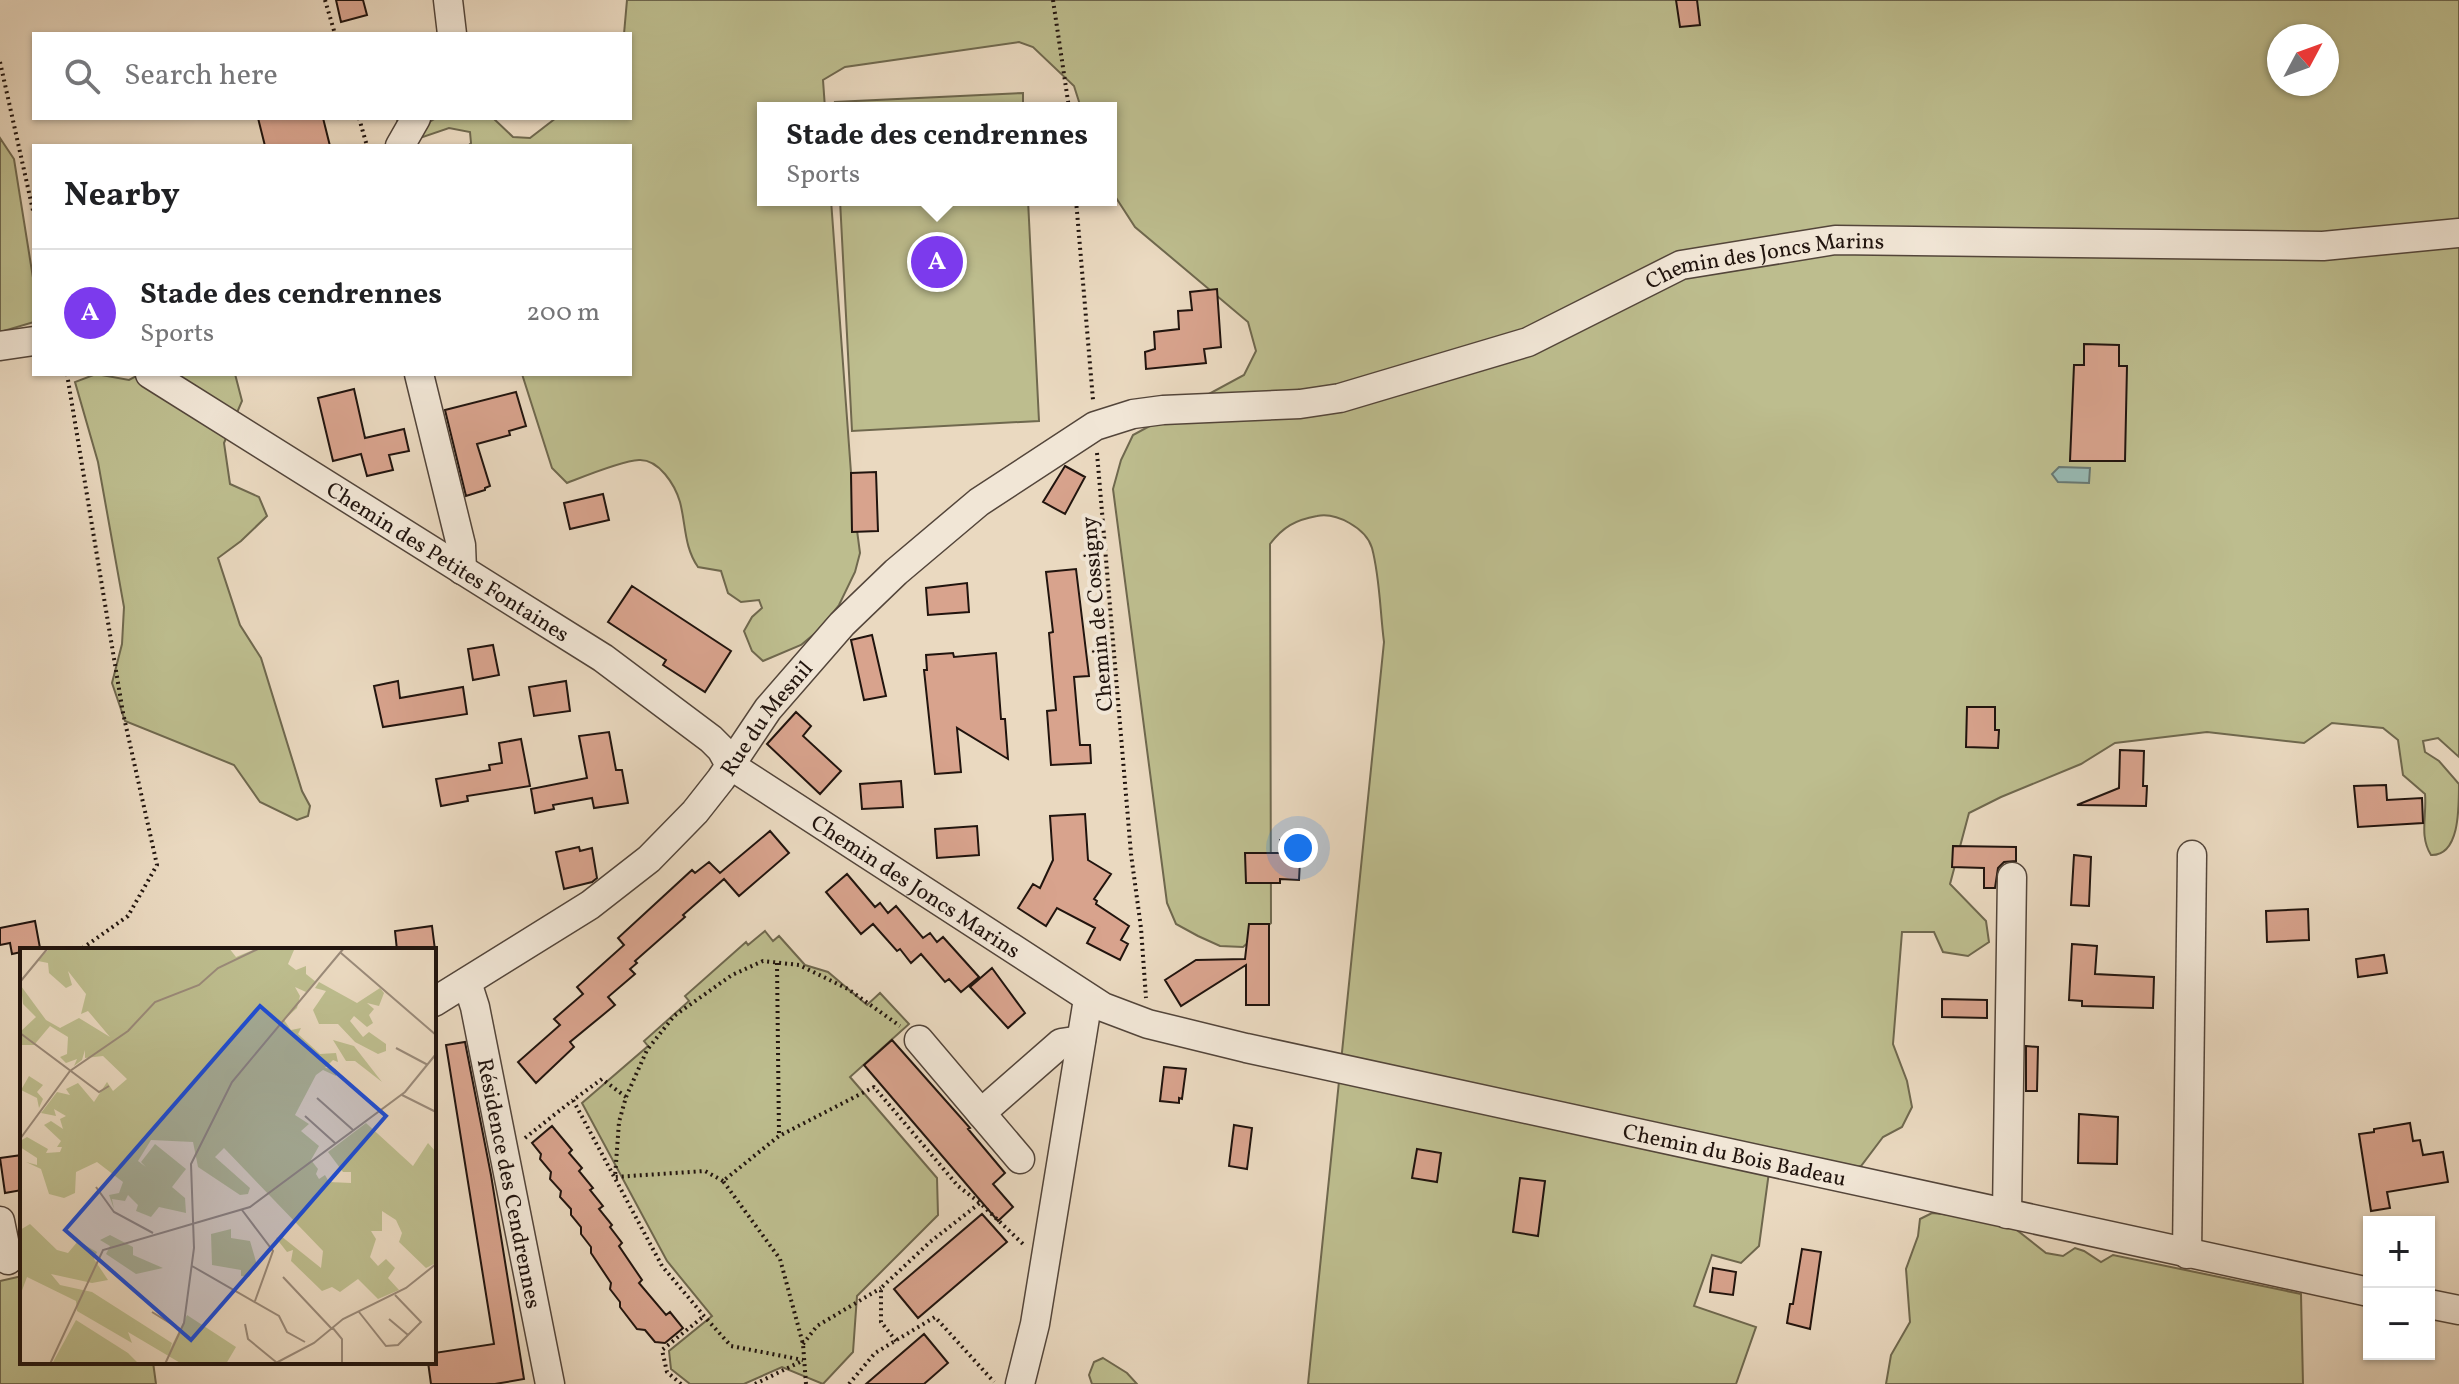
<!DOCTYPE html>
<html lang="en">
<head>
<meta charset="utf-8">
<style>
  :root { --surface:#fff; --page:#f2f2f2; --text:#202124; --muted:#757577; --line:#e0e0e0; --accent:#7c3aed }
  body { margin:0; font-family:Vollkorn,serif; background:var(--page); color:var(--text) }
  .controls { position:absolute; right:24px; bottom:24px; display:grid; overflow:hidden; border-radius:0px; box-shadow:0 2px 6px #0004 }
  .controls button { width:72px; height:72px; display:grid; place-items:center; padding:0; border:0; border-bottom:2px solid var(--line); background:var(--surface); color:var(--text); font:40px sans-serif }
  .compass { position:absolute; left:2267px; top:24px; width:72px; height:72px; border-radius:50%; background:var(--surface); box-shadow:0 2px 6px #0004; rotate:49deg }
  .you { position:absolute; left:1298px; top:848px; width:28px; height:28px; margin:-20px; border:6px solid #fff; border-radius:50%; background:#1a73e8; box-shadow:0 0 0 12px #1a73e833 }
  .badge { display:grid; place-items:center; width:52px; height:52px; border-radius:50%; background:var(--accent); color:#fff; font-size:26px; font-weight:700 }
  .pin { position:absolute; translate:-50% -50%; border:4px solid #fff; box-shadow:0 2px 8px #0006 }
  .popup { position:absolute; left:757px; top:102px; width:360px; height:104px; box-sizing:border-box; display:grid; place-content:center; border-radius:0px; background:var(--surface); filter:drop-shadow(0 2px 6px #0005); font-size:26px; white-space:nowrap; color:var(--muted) }
  .popup b { font-size:30px; color:var(--text) }
  .popup::after { content:''; position:absolute; left:50%; top:100%; margin-left:-16px; border:16px solid transparent; border-top-color:var(--surface) }
  .list { margin:0; padding:0; list-style:none }
  h2 { display:flex; justify-content:space-between; align-items:center; height:104px; margin:0; padding:0 32px; font-size:34px }
  h2 small { font-size:26px; font-weight:400; color:var(--muted) }
  .list li { display:grid; grid-template-columns:52px 1fr auto; gap:24px; align-items:center; box-sizing:border-box; height:128px; padding:0 32px; border-top:2px solid var(--line) }
  .list b { display:block; font-size:30px; white-space:nowrap }
  .list p { margin:0; font-size:26px; white-space:nowrap; color:var(--muted) }
  .list em { font-size:26px; font-style:normal; color:var(--muted) }
  .icon { flex:none; width:44px; height:44px; fill:none; stroke:currentColor; stroke-width:2; stroke-linecap:round; stroke-linejoin:round }
  .map { position:relative; flex:none; width:2459px; height:1384px; overflow:hidden }
  .search { position:absolute; background:var(--surface); box-shadow:0 2px 6px #0004; left:32px; top:32px; width:600px; height:88px; display:flex; align-items:center; gap:20px; box-sizing:border-box; padding:0 28px; border-radius:0px; color:var(--muted); font-size:30px }
  .panel { position:absolute; background:var(--surface); box-shadow:0 2px 6px #0004; left:32px; top:144px; width:600px; height:232px; border-radius:0px }
  .map>svg:first-child { display:block }
  .green { fill:#bdbd8e; stroke:#6f684e; stroke-width:2; fill-rule:evenodd }
  .water { fill:#98bab4; stroke:#687872; stroke-width:2 }
  .building { fill:#d8a38d; stroke:#21140e; stroke-width:2 }
  .lines { fill:none; stroke-linecap:round; stroke-linejoin:round }
  .minor-casing { stroke:#53453a; stroke-width:31 }
  .path { stroke:#21140e; stroke-width:4; stroke-dasharray:2 4; stroke-linecap:butt }
  .minor { stroke:#f1e6d6; stroke-width:28 }
  .labels { text-anchor:middle; stroke-width:8; stroke-linejoin:round; paint-order:stroke }
  .street-label { font-size:22px; fill:#21140e; stroke:#f1e6d6 }
  .inset-road { fill:none; stroke:#9a8a79; stroke-width:2 }
  .view { fill:#1d4ed8; fill-opacity:0.15; stroke:#1d4ed8; stroke-width:4 }
  .inset-edge { fill:none; stroke:#21140e; stroke-width:4 }
</style>
</head>
<body>
<div class="map">
<svg width="2459" height="1384" viewBox="0 0 2459 1384">
  <rect width="100%" height="100%" fill="#ead9c0"/>
  <filter id="stains"><feTurbulence type="fractalNoise" baseFrequency=".0025" numOctaves="4"/><feColorMatrix values="0 0 0 0 .2 0 0 0 0 .09 0 0 0 0 .02 0 0 0 .5 -.17"/></filter>
  <radialGradient id="worn" r=".72"><stop offset=".6" stop-color="#630" stop-opacity="0"/><stop offset="1" stop-color="#630" stop-opacity=".3"/></radialGradient>
  <path class="green" d="M627,0H2459V757L2438,738L2423,741L2425,752L2439,761L2459,784C2459,811 2459,856 2431,855C2419,836 2427,816 2425,794L2403,775L2398,740L2383,728L2332,723L2304,743L2207,732L2115,743L2081,764L2001,797L1969,813L1950,884L1986,921L1989,942L1968,956L1943,952L1934,932H1902L1893,1044L1907,1081L1912,1107L1902,1127L1883,1137L1861,1166L1828,1175L1771,1157L1759,1246L1741,1263L1712,1255L1694,1306L1756,1327L1736,1384H1308L1384,642C1380,612 1380,578 1372,548C1366,528 1336,512 1317,516C1295,520 1283,527 1270,544L1271,923L1243,947L1220,946L1198,936L1176,924L1167,903L1113,489L1121,460L1133,435L1244,375L1256,351L1248,322L1135,227L1111,190V108H1081L1074,86L1033,47L1019,42L845,67L823,80L825,108H763V200H831L853,500L860,553L855,572L839,605L819,630L801,645L763,661L752,651L744,631L752,617L762,608L759,600L741,602L728,593L721,571L698,567C684,547 686,525 680,502C675,485 659,459 639,460C621,461 585,476 567,483L552,468L522,374H630V146H468L471,143L470,132L449,128L420,138L398,126L397,118H416L423,126L436,118H493L513,137L530,138L556,118H630V34H624ZM2279,36H2327V84H2279Z
    M1023,93V108H836L835,102Z
    M0,138L14,159L34,284V322L0,332Z
    M840,200H1028L1039,421L852,431Z
    M96,374L129,380L140,374H235L242,401L224,443L230,484L259,497L267,516L241,541L218,558L240,625L261,658L302,791L310,806L308,816L297,820L260,802L234,765L125,721L112,683L122,644L124,607L98,462L75,382Z
    M765,931L773,941L779,936L805,965L828,972L867,1005L880,993L909,1024L850,1077L937,1178L938,1215L857,1296L853,1352L823,1384L782,1367L744,1384H690L671,1369L669,1351L712,1316L667,1261L582,1103L648,1046L644,1041L689,1001L685,996L746,942L748,945Z
    M1932,1213L2004,1220L2046,1253L2063,1256L2075,1248L2084,1251L2101,1262L2113,1255L2301,1294L2303,1384H1886L1891,1355L1910,1322L1906,1269L1918,1236L1920,1219Z
    M22,1276V1362H153L156,1384H0V1281Z
    M1103,1358L1127,1373L1137,1384H1092L1089,1375L1094,1362Z"/>
  <path class="water" d="M2059,467L2090,468L2089,483L2058,482L2052,474Z"/>
  <path class="building" d="M336,0H363L367,15L341,22Z
    M1676,0H1697L1700,25L1680,27Z
    M258,118H323L330,146H265Z
    M1217,289L1221,347L1204,349L1206,363L1146,369L1145,352L1155,349L1154,332L1179,329L1178,311L1192,310L1190,292Z
    M2084,344L2119,345V366H2127L2125,461H2070L2074,365H2084Z
    M354,389L365,438L404,429L409,451L389,455L393,470L367,476L361,454L333,461L318,398Z
    M516,392L526,426L509,431L510,435L477,444L490,486L485,488V490L466,496L445,410Z
    M1065,466L1085,477L1065,514L1043,502Z
    M876,472L878,531L852,532L851,473Z
    M603,494L609,520L570,529L564,503Z
    M1076,569L1089,676L1074,677L1080,745H1090L1091,763L1051,765L1047,711L1056,710L1049,633L1053,632L1046,572Z
    M967,583L969,612L928,615L926,588Z
    M632,586L731,651L705,692L663,665L666,660L608,622Z
    M872,635L886,696L864,700L851,640Z
    M493,645L499,675L473,680L468,649Z
    M953,653L954,657L996,653L1001,719H1005L1008,759L957,728L961,772L935,774L924,670H927L926,655Z
    M398,681L400,698L463,687L467,714L383,727L374,686Z
    M566,681L570,711L534,716L529,687Z
    M1967,707H1995V730H1999L1998,748L1966,747Z
    M796,712L811,726L803,736L841,771L820,794L767,744Z
    M609,732L616,770H622L628,803L594,808L592,798L553,805L554,809L535,813L531,789L587,778L579,736Z
    M521,739L530,786L467,796L468,801L441,806L436,779L490,770L489,765L502,763L499,743Z
    M2120,750L2144,751L2143,786H2147L2146,806L2077,805L2119,788Z
    M901,781L903,807L862,809L860,784Z
    M2386,785L2387,800L2422,798L2423,823L2358,827L2354,786Z
    M1085,814L1088,860L1111,874L1094,899L1097,901L1096,904L1129,926L1121,940L1128,944L1120,960L1087,943L1095,928L1057,908L1046,926L1018,908L1033,884L1040,888L1053,860L1050,816Z
    M977,826L979,855L937,858L935,829Z
    M770,831L789,853L739,896L724,879L683,915L685,917L635,961L637,963L630,969L635,974L608,997L615,1005L570,1042L574,1047L536,1083L518,1062L560,1025L554,1019L583,994L577,987L624,945L618,938L692,870L695,873L709,862L720,873Z
    M1280,840L1301,842L1299,880L1280,879V883H1246L1245,853H1280Z
    M1953,846L2016,847V861L2004,862L1998,868L1995,888H1984V868L1952,867Z
    M579,847L580,851L592,848L597,878L592,882L564,889L556,852Z
    M2074,855L2091,857L2089,906L2071,905Z
    M847,874L875,907L880,903L888,913L896,906L923,938L930,933L937,942L943,937L979,977L961,992L949,979L945,982L921,954L911,963L900,949L897,951L873,924L861,934L826,892Z
    M2308,909L2309,940L2267,942L2266,911Z
    M35,921L40,948L12,954L10,943L0,945V928Z
    M1249,924H1269V1005H1246V965L1181,1006L1165,980L1196,960L1245,959Z
    M432,926L435,950H397L395,931Z
    M2072,944L2097,946L2095,974L2154,977L2153,1008L2082,1006V1001L2069,1000Z
    M2384,955L2387,973L2358,977L2356,959Z
    M992,968L1025,1013L1008,1028L970,987Z
    M1942,999L1987,1000V1018L1942,1017Z
    M892,1040L970,1128L968,1129L1005,1173L993,1184L1013,1207L998,1221L864,1065Z
    M465,1042L491,1175L524,1379L495,1384H431L428,1362H434V1353L494,1344L446,1045Z
    M2026,1046L2038,1047L2037,1091H2026Z
    M1164,1067L1186,1069L1182,1099L1179,1098V1103L1160,1101Z
    M2079,1114L2118,1117L2117,1164L2078,1163Z
    M2410,1123L2413,1141L2420,1140L2423,1155L2443,1152L2448,1182L2387,1192L2390,1208L2371,1211L2359,1134L2374,1132V1129Z
    M1234,1125L1252,1128L1247,1169L1229,1166Z
    M552,1126L572,1150L569,1153L582,1168L579,1171L593,1188L590,1190L603,1206L599,1209L612,1225L610,1227L622,1243L619,1246L642,1280L639,1283L666,1315L670,1312L683,1328L665,1343L655,1342L645,1330L637,1329L620,1307V1302L610,1289L611,1283L591,1253V1247L581,1234V1227L571,1215V1209L560,1197L561,1191L550,1179L551,1172L540,1159L541,1154L532,1143Z
    M1417,1149L1441,1153L1437,1182L1412,1178Z
    M22,1155V1190L5,1193L0,1158Z
    M1520,1178L1545,1181L1538,1236L1513,1232Z
    M982,1214L1007,1242L918,1318L894,1289Z
    M1802,1249L1821,1252L1810,1329L1787,1323L1790,1304H1793Z
    M1713,1268L1736,1272L1733,1295L1710,1292Z
    M924,1334L948,1363L924,1384H866Z"/>
  <g class="lines">
    <g class="minor-casing">
      <g id="minor">
        <path d="M448,0L452,34"/>
        <path d="M400,146L416,118"/>
        <path d="M0,346L34,341"/>
        <path id="s1" d="M150,374L603,658L711,739L721,749L730,765L1103,1007L1148,1024L1246,1048L2369,1292"/>
        <path d="M419,374L461,545L462,570"/>
        <path id="s2" d="M467,982L475,1007L550,1384"/>
        <path id="s3" d="M434,1002L590,905L649,859L695,812L721,779L768,709L842,624L896,572L979,502L1095,426L1133,414L1163,410L1300,404L1340,398L1528,342L1681,265L1835,240L2323,246L2459,233"/>
        <path d="M919,1040L1020,1159"/>
        <path d="M981,1113L1061,1043L1081,1040"/>
        <path d="M2007,1214L2012,877"/>
        <path d="M0,1221L8,1260"/>
        <path d="M2187,1254L2192,855"/>
        <path d="M2429,1304L2459,1310"/>
        <path d="M1020,1384L1035,1324L1088,999"/>
      </g>
    </g>
    <path class="path" d="M325,0L335,34
      M1053,0L1069,108
      M0,62L34,215
      M359,118L367,146
      M1076,200L1093,400
      M67,374L123,713L157,865L128,916L80,950
      M1097,453L1131,854L1141,928L1146,998
      M777,963L779,1136
      M626,1097L602,1079L573,1100L662,1266L704,1316L731,1346L803,1360
      M525,1138L573,1100
      M723,1181L705,1171L615,1177L619,1122L626,1097L647,1050L674,1016L732,975L763,961L799,965L848,989L900,1026
      M896,1341L881,1322V1288L930,1242L980,1203L1023,1244
      M803,1344L817,1326L881,1288
      M681,1384L667,1372L662,1350L704,1316
      M755,1384L802,1361
      M806,1384L803,1344L780,1259L723,1181L779,1136L874,1087L958,1186L980,1203
      M849,1384L875,1353L935,1317L994,1382"/>
    <use href="#minor" class="minor"/>
  </g>
  <g class="labels">
    <g class="street-label">
      <text dy="8" stroke="none"><textPath href="#s3" startOffset="1584">Chemin des Joncs Marins</textPath></text>
      <text dy="8" stroke="none"><textPath href="#s1" startOffset="352">Chemin des Petites Fontaines</textPath></text>
      <text transform="translate(1096 614) rotate(-95)" y="8">Chemin de Cossigny</text>
      <text dy="8" stroke="none"><textPath href="#s3" startOffset="442">Rue du Mesnil</textPath></text>
      <text dy="8" stroke="none"><textPath href="#s1" startOffset="924">Chemin des Joncs Marins</textPath></text>
      <text dy="8" stroke="none"><textPath href="#s1" startOffset="1796">Chemin du Bois Badeau</textPath></text>
      <text dy="8" stroke="none"><textPath href="#s2" startOffset="206">Résidence des Cendrennes</textPath></text>
    </g>
  </g>
  <g transform="translate(20 948)">
    <rect width="416" height="416" fill="#ead9c0"/>
    <path d="M30,0H209L216,9L238,0L274,2L268,16L276,22L286,18V26L296,34L286,44L275,39L280,48L277,60L264,72L271,82L281,80L278,86L300,106L316,105L318,114L313,112L305,120L316,121V128L303,122L296,127L275,167L289,176L281,183L299,198L291,212L298,221L296,226L299,231L305,227L309,234L331,235V224H323L308,204L346,175L393,218L408,195L416,204V315L406,320L379,294L382,285L376,272L362,263V283H351L356,291L350,309L358,318L366,311L375,320L368,330L379,342L358,351L338,331L320,344L312,339L302,343L271,313L273,302L267,304L256,290L261,288L301,320L303,303L204,200L195,209L230,240L228,246L220,247L178,219L173,194L131,192L118,213L126,219L121,214L135,196L166,221L152,239L165,250L166,265L139,259L131,269L116,263L118,257L108,247L105,253L92,251L94,261L89,247L99,245L103,234L77,214L56,224L55,245L44,250L29,246L21,221L6,214L17,217V210L0,199V193L7,189L28,201L26,205L40,204L42,199H37L41,193L24,177L31,173L43,181L40,171L46,168L34,161L36,168L21,165L37,144L50,147L46,141L58,135L74,154L87,134L93,143L107,131L83,108L65,110V102L62,112L54,118L57,111L46,115L40,109L47,106L48,89L30,78L14,97H0V84L16,69L3,56L1,38L26,72L40,80L59,70L90,89L68,63L61,66L66,46L48,23L52,37L46,40L29,25L28,15L18,13ZM299,34L337,55L360,40L364,45L359,58L347,55L354,61L349,67L353,75L347,79L334,68L330,73L343,89L349,84L366,96V103L358,106L335,94L318,76H299L293,62L306,43L295,40ZM313,92L334,98L362,134L335,113H326ZM9,128L23,137L17,144L23,151L19,160L17,150L1,142ZM10,276L37,302L48,305L58,293L77,304L74,311L88,332L72,335L31,326L40,337L72,344L152,395L150,401L167,367L216,399L206,416H162L108,384L112,395L57,363L56,353L7,329L0,348V282ZM211,281V290L230,293L237,317L229,329L221,328V322L192,317L191,286ZM90,287L113,299V307L143,320L116,326L86,306L90,298L80,292ZM56,372L108,405L119,416L33,414Z" fill="#bdbd8e"/>
    <path class="inset-road" d="M321,5L416,87M0,34L28,0M0,85L79,144L89,138M376,100L408,117M382,147L416,164M297,150L333,182M285,168L315,195M0,191L50,123L108,83L135,54L179,37L198,20L240,0M76,239L94,264L133,285M222,262L253,303L235,353M172,318L259,368L267,384L285,394M263,329L311,380M132,364L161,382M339,364L366,398L378,397L401,374L375,347M369,371L388,387M225,376L228,391L256,414M312,379L322,391V416M30,416L83,302L230,259L385,144L416,106M145,416L164,375L174,300L171,216L212,134L324,0M254,416L294,395L323,371L386,340L416,316"/>
    <path class="view" d="M240,58L366,168L171,392L45,282Z"/>
    <rect width="416" height="416" class="inset-edge"/>
  </g>
  <rect width="100%" height="100%" filter="url(#stains)"/>
  <rect width="100%" height="100%" fill="url(#worn)"/>
</svg>
<div class="controls">
<button>+</button>
<button>−</button>
</div>
<svg class="compass" viewBox="-18 -18 36 36"><path d="M0-13l5 13h-10z" fill="#e53935"/><path d="M0 13l5-13h-10z" fill="#757577"/></svg>
<div class="you"></div>
<div class="pin badge" style="left:937px;top:262px">A</div>
<div class="popup"><b>Stade des cendrennes</b>Sports</div>
<div class="search"><svg class="icon" aria-label="search" viewBox="0 0 24 24"><circle cx="10" cy="10" r="6"/><path d="M15 15l6 6"/></svg>Search here</div>
<section class="panel">
<h2>Nearby<small></small></h2>
<ul class="list">
<li><span class="badge">A</span><div><b>Stade des cendrennes</b><p>Sports</p></div><em>200 m</em></li>
</ul>
</section>
</div>
</body>
</html>
